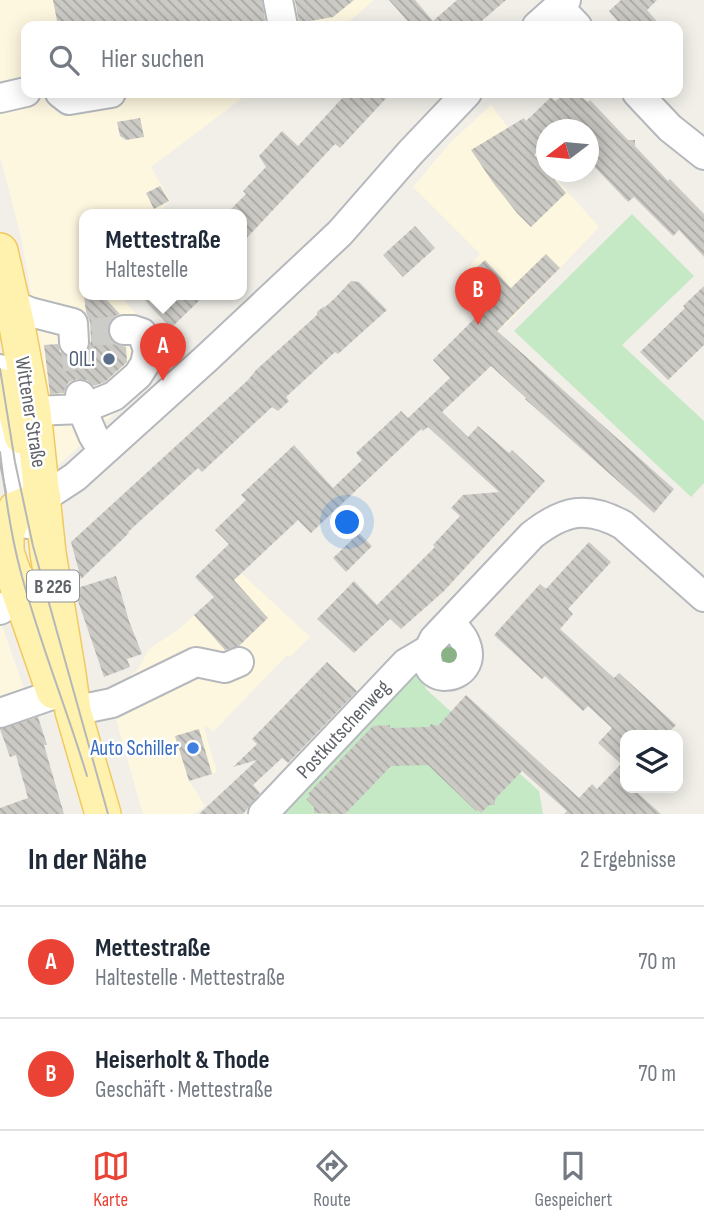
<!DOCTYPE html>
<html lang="de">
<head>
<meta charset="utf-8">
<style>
  :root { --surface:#fff; --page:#f6f6f7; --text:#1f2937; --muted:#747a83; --line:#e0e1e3; --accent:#ea4335 }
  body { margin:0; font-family:"Sofia Sans Condensed",sans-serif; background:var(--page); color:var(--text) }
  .controls { position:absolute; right:21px; bottom:21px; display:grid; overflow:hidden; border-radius:14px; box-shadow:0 4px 18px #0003 }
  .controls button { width:63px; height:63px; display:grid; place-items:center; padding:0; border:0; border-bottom:2px solid var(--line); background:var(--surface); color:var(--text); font:35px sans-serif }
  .compass { position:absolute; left:536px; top:119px; width:63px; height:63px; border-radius:50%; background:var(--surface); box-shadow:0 4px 18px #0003; rotate:254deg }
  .you { position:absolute; left:348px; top:523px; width:24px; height:24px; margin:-18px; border:5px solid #fff; border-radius:50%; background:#1a73e8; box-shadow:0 0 0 10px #1a73e833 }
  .badge { display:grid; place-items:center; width:46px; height:46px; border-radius:50%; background:var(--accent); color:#fff; font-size:23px; font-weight:700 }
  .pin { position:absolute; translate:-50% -58px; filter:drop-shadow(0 2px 4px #0008) }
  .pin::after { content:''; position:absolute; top:37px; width:24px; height:21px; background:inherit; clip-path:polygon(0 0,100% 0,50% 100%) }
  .popup { position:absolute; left:79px; top:209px; width:168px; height:91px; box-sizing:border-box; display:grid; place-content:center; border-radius:14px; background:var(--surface); filter:drop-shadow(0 2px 5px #0005); font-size:23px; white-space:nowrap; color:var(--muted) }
  .popup b { font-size:26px; color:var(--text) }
  .popup::after { content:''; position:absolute; left:50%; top:100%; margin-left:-14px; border:14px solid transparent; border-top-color:var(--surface) }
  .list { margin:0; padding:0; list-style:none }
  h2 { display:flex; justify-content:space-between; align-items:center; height:91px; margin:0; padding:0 28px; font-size:30px }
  h2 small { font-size:23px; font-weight:400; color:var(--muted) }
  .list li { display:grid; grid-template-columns:46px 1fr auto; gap:21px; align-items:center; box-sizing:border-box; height:112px; padding:0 28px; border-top:2px solid var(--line) }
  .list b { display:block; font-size:26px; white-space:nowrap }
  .list p { margin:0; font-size:23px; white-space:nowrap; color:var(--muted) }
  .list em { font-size:23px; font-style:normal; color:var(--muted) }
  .icon { flex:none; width:38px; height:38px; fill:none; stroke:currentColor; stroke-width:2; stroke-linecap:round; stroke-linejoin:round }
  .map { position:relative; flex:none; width:704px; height:814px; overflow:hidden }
  .search { position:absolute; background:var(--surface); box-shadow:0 4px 18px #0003; left:21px; right:21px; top:21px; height:77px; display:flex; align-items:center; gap:18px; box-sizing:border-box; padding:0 24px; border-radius:14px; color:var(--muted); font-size:26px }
  .sheet { height:315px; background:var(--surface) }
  nav { display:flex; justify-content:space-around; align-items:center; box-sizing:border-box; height:98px; border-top:2px solid var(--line); background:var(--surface); font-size:19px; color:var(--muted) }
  nav a { display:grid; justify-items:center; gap:4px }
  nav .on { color:var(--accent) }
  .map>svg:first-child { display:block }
  .commercial { fill:#fef7e0 }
  .green { fill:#c5e8c5 }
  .building { fill:url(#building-back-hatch) }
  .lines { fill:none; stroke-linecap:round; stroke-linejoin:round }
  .minor-tunnel { stroke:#ccccc8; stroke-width:28; stroke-dasharray:28 14; stroke-linecap:butt }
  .minor-casing { stroke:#b5b8bc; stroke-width:32 }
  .major-casing { stroke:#f2c960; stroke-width:38 }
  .minor { stroke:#fff; stroke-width:28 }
  .major { stroke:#fff2af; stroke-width:35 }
  .tram { stroke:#b6b7b8; stroke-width:2 }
  .tree { fill:#89b387 }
  .service-dot { fill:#5c6f8a; stroke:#fff; stroke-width:2.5 }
  .shop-dot { fill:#3f7fe0; stroke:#fff; stroke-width:2.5 }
  .labels { text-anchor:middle; stroke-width:5; stroke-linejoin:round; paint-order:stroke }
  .shield { fill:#fff; stroke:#8f9295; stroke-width:2 }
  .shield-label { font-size:19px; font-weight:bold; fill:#5f6368 }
  .service-label { font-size:21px; fill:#4e5e75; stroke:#fff; text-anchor:end }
  .street-label { font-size:21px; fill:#5f6368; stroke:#fff }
  .shop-label { font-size:21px; fill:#366cbe; stroke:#fff; text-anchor:end }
</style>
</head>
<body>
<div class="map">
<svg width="704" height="814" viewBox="0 0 704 814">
  <defs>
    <pattern id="building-back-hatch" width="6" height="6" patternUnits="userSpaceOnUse" patternTransform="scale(1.75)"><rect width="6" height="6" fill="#cccac5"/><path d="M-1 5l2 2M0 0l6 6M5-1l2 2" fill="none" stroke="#a9a8a4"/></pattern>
  </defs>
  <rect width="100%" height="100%" fill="#f1efe8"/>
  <path class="commercial" d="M0,0H374L344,26H26V93H249L151,167L170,201L157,215H84V295H119L167,348L166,366L54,469L30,287L21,237L0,156Z
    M491,105L530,157L535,155L546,168V172H550L599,227L505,326L460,278L480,254L413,187L449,144Z
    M241,573L310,637L290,657L287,655L213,732L208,726L204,728L217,772L189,781L205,806L197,812L191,814H143L108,691L123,683L138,669L149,649L178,630Z
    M0,620L31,709L0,721Z"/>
  <path class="green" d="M632,214L694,276L622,345L704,421V483L691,497L514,331Z
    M413,667L427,690L539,791L543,814H272Z"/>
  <path class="building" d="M53,0H262L266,26H58Z
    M295,0H354L333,17L299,23Z
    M389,0H415L433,21L457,0H506L476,26H412Z
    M621,0H657L647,10L661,26H622L609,11Z
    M347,93H391L340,148L335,144L242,243V215H225L246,194L243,191L266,167L259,156L282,131L298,146Z
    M567,93H576L588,102L590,100L628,140H635V146L668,181L670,179L704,214V257L679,230L673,236L634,197L628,202L589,161V130H547V142L534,155L547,168V172H550L557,179L555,180L566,193L531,227L517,213L494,184L471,150L524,118L526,121L551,97L555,101Z
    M140,118L144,137L126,140L120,136L117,122Z
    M160,186L169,201L154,209L146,193Z
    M415,226L435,248L403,277L383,255Z
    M546,254L560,268L497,331L674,489L654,513L525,399L526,398L491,366L442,412L468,437L478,426L509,453L512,450L545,481L488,543L444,591L401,629L390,619L354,653L317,619L354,581L377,605L435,547L433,545L460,516L451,508L463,495L499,492L428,427L423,431L421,429L311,533L298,520L234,580L268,618L239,646L225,650L194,615L214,597L195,577L229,544L215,530L246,500L241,495L294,445L333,488L362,460L356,453L359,450L401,411L408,418L450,378L433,360L488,305L464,279L485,260L511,288Z
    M351,281L359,282L387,310L338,354L335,352L286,397L289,401L278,411L272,407L202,472L198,468L128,532L129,533L81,579L71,542L248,380L256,370L317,315V312L323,307H325L335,298Z
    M704,286V345L668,380L640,352L685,308L683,306Z
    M84,295H102L120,314L115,316L110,321L107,331L109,338L115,344L126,347L127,362L105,382L94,386L87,380L77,379L69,382L65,388L64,393L50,394L44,345L58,344L60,352L66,356L74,359L82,356L88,350L91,341L90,322L86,312Z
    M140,295H205L171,328Z
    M359,533L372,546L346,572L333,558Z
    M589,542L611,562L568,609L573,614L560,629L614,678L619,673L676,725L666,735H625V788H632L661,814H564L567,811L522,771L495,799V805H489L481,813L478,810L476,811L428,765L391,766L345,814L314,813V807L306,799L310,796L308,794L373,726L390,725V728L429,727L431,724L438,726L466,695L579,798L592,784L597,789L621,764L598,743L612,728L588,706L583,711L545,676L542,679L494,635L540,584L546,589Z
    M116,576L129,621L142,654L127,659L130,667L104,677L74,589Z
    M327,662L357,691L288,763L282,758L253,785L260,793L243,814H199L257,760L233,767L257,744L252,739Z
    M38,717L47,745H44L64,814H0V808L28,798L16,755L10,757L0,729Z
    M199,729L212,774L189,781L175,736Z"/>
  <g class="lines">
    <path class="minor-tunnel" d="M92,332L124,330
      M74,342L80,395"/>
    <g class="minor-casing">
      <path id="minor" d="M278,0L283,26
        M559,7L577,26
        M537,26L566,0
        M60,93L69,100L111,93
        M637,93L670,128L704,155
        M0,98L26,92
        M13,305L30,312L73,323L74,342
        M0,369L15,462L28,524
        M33,411L82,409L80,395
        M103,451L93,435L82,409L114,396L138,375L145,364L148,350L142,333L133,330H124
        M43,498L75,477L208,357L340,233L410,153L467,93
        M0,610L21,597L19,576
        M450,623C455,628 461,634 464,640C486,685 405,691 434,639L532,535C564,510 587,505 623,525L704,597
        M73,711L112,703L196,662L225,668L239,662
        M0,713L55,694
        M263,814L406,663L428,650"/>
    </g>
    <g class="major-casing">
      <path id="major" d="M0,251L17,326L33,411L48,553L68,674L73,711L103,814
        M0,386L14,401L22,436
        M0,535L54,691
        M6,552V534L16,509L43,498"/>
    </g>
    <use href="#minor" class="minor"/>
    <use href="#major" class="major"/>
    <path class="tram" d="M0,369L15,462L33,546L108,814
      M0,452C5,491 10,531 20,569C38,639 66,706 87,776"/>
  </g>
  <circle class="tree" cx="449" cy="655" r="8"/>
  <circle class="service-dot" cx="109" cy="359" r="7"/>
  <circle class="shop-dot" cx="193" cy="748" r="7"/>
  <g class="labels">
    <rect class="shield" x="27" y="570.5" width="52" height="31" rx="5"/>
    <g class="shield-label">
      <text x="53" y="593">B 226</text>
    </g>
    <g class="service-label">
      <text x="95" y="366">OIL!</text>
    </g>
    <g class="street-label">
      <text transform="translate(31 412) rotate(81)" y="7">Wittener Straße</text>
      <text transform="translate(343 729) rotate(-47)" y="7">Postkutschenweg</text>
    </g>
    <g class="shop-label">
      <text x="179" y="755">Auto Schiller</text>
    </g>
  </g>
</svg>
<div class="controls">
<button><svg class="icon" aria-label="layers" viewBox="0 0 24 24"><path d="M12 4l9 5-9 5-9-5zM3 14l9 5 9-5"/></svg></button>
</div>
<svg class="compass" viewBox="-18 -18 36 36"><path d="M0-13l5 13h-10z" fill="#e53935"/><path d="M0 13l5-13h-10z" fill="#747a83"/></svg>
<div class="you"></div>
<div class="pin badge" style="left:163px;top:381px">A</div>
<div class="popup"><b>Mettestraße</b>Haltestelle</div>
<div class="pin badge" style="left:478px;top:325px">B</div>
<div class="search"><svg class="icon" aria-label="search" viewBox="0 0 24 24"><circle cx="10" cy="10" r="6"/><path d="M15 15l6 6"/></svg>Hier suchen</div>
</div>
<section class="sheet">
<h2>In der Nähe<small>2 Ergebnisse</small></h2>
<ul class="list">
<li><span class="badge">A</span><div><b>Mettestraße</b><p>Haltestelle · Mettestraße</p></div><em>70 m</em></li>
<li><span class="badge">B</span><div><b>Heiserholt &amp; Thode</b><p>Geschäft · Mettestraße</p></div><em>70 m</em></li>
</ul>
</section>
<nav>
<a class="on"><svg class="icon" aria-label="map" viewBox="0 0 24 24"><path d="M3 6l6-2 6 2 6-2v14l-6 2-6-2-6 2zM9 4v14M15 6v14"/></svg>Karte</a>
<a><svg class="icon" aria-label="directions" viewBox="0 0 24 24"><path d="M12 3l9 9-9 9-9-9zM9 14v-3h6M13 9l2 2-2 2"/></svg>Route</a>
<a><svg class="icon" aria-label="saved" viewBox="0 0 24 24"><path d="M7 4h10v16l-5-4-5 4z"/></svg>Gespeichert</a>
</nav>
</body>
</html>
